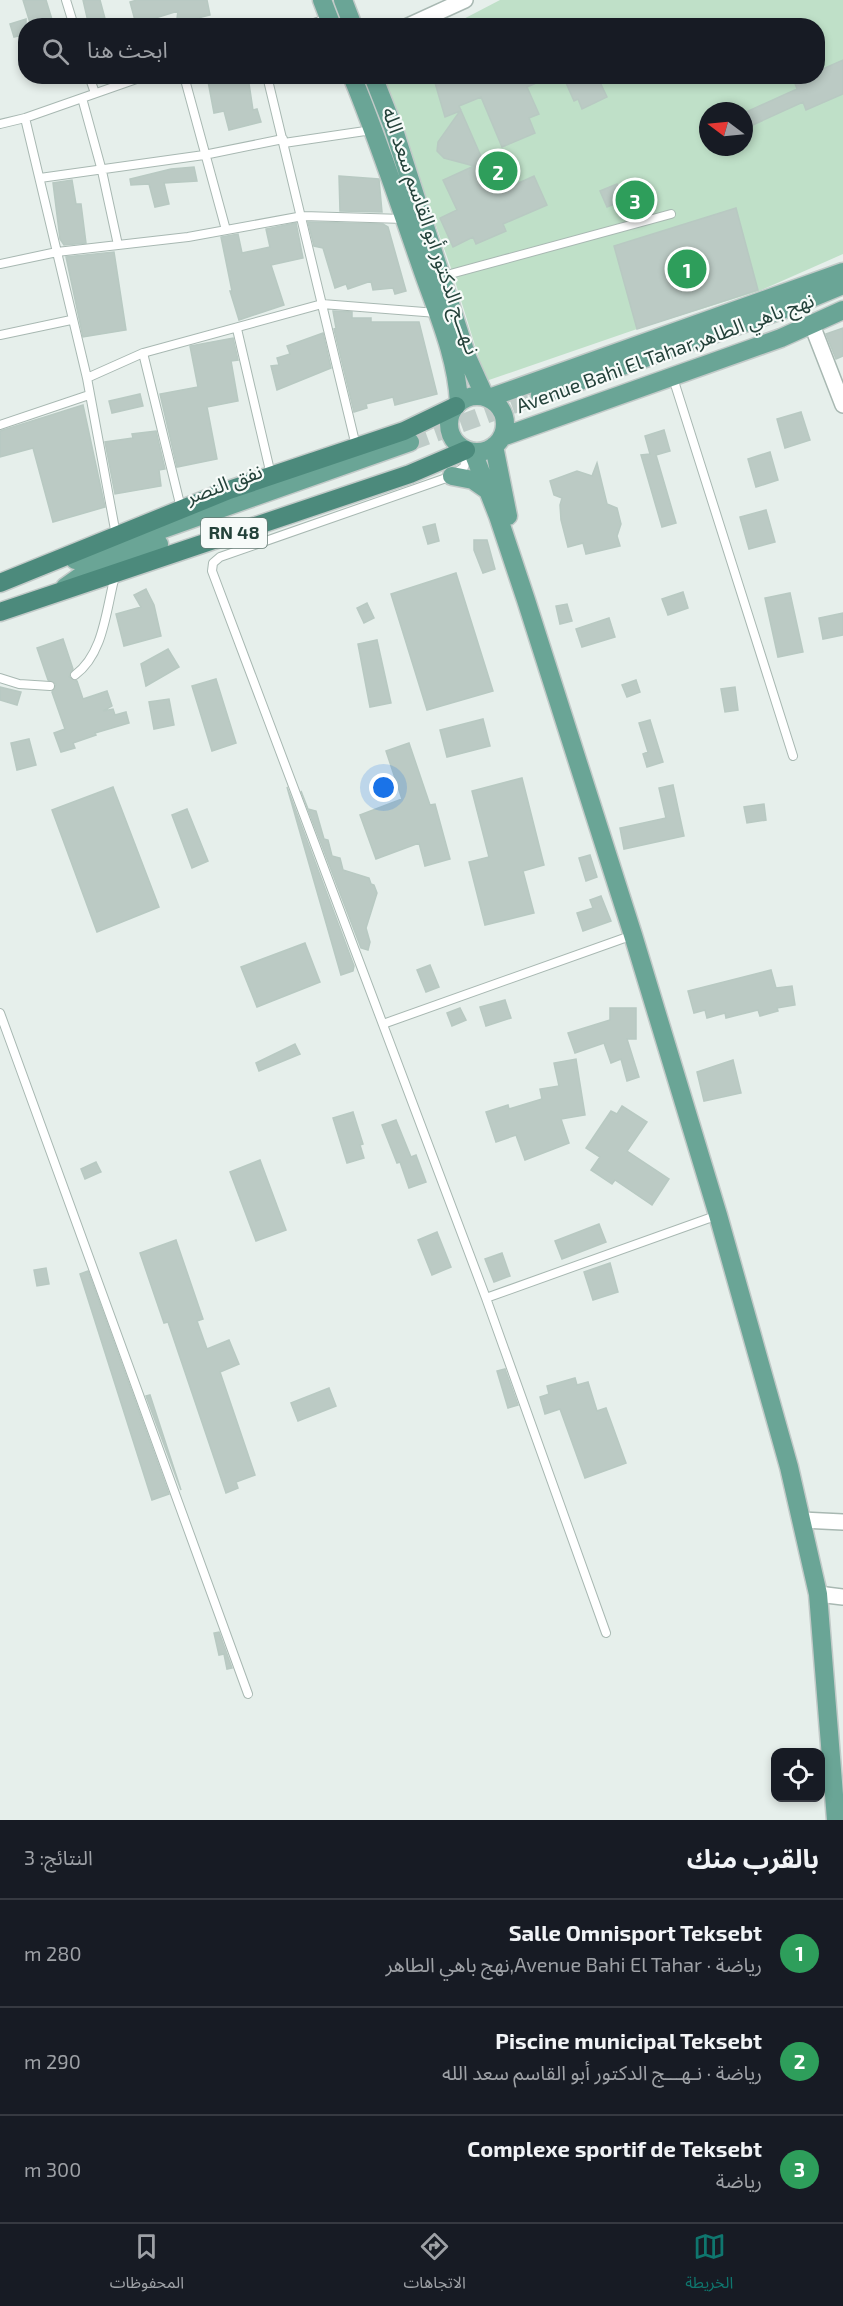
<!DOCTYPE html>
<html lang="ar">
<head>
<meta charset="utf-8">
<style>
  :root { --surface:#171b24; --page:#242831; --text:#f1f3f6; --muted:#9ea1a6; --line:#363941; --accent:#0f766e }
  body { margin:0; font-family:"Exo 2","Noto Sans Arabic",sans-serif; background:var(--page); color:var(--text); direction:rtl }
  .controls { position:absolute; right:18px; bottom:18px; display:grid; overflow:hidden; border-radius:12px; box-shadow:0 3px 9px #0003 }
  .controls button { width:54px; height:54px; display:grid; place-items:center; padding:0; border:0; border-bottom:2px solid var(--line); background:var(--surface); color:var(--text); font:30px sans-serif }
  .compass { position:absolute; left:699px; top:102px; width:54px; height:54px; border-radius:50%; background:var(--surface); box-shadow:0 3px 9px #0003; rotate:286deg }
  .you { position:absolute; left:384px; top:788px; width:21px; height:21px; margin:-15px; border:4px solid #fff; border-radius:50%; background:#1a73e8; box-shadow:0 0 0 9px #1a73e833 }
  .badge { display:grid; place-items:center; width:39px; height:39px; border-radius:50%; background:var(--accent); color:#fff; font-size:20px; font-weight:700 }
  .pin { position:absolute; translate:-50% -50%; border:3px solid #fff; box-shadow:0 2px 6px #0006 }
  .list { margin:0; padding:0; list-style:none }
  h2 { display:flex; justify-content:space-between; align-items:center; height:78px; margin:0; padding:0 24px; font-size:26px }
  h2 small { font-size:20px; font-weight:400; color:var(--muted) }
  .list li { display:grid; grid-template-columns:39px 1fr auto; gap:18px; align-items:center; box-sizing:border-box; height:108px; padding:0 24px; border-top:2px solid var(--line) }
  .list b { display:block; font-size:22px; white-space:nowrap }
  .list p { margin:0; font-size:20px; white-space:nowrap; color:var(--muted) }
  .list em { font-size:20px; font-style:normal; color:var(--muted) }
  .icon { flex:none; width:33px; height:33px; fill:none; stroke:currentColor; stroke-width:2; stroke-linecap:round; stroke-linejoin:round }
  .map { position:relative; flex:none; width:843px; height:1820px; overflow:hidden; direction:ltr }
  .search { position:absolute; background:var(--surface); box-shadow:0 3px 9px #0003; left:18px; right:18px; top:18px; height:66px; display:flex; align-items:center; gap:15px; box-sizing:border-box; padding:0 21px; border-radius:24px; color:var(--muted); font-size:22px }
  .sheet { height:402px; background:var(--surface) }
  nav { display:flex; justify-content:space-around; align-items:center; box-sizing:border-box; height:84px; border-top:2px solid var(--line); background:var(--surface); font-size:16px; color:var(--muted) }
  nav a { display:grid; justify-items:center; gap:3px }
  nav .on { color:var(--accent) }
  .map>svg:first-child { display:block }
  .green { fill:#bfe0c8; fill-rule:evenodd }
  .building { fill:#bbcac4; stroke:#b8c9c2; stroke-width:1.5 }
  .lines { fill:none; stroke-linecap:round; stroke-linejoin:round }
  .primary-tunnel { stroke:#bfccc8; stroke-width:18; stroke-dasharray:18 9; stroke-linecap:butt }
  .service-casing { stroke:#a8b8b2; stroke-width:10 }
  .minor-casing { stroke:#a8b8b2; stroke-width:18 }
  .primary-casing { stroke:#c2cac8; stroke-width:21 }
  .trunk-casing { stroke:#c2cac8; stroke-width:21 }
  .service { stroke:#fff; stroke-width:8 }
  .minor { stroke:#fff; stroke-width:15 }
  .primary { stroke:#6aa596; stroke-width:18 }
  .trunk { stroke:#4c8a7c; stroke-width:18 }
  .labels { text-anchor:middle; stroke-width:4.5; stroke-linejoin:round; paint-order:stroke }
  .shield { fill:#f7fbf9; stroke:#637a73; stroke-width:1.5 }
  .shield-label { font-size:18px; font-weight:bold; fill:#24423a }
  .street-label { font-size:20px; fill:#24423a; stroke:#f7fbf9 }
</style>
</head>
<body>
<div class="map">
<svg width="843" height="1820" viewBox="0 0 843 1820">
  <rect width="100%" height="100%" fill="#e6efeb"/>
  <path class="green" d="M500,0H843V254L759,291L637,329L486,381L451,268L383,77L818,76V26L452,25ZM708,111H744V147H708Z"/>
  <path class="building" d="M23,0H46L54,26H31Z
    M83,0H100L107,26H89Z
    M137,0H207L210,15L190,20L189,26H176L178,11L136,24L130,2Z
    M26,19V34L14,37L10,24Z
    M843,60V94L806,110L803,102L744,129V113L797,89L794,81L805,76H818V71Z
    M207,76H220L221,82L248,77L253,110L257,109L261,122L229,130L224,111L214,113Z
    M433,76H552L527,87L539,114L529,118L535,133L502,147L481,97L459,106L497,193L534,176L547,205L503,224L506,231L476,244L473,237L453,247L440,218L457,210L443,180L474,166L444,158L437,151L438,142L460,111L445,117Z
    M563,76H597L607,97L582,109L578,99L574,101Z
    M194,167L197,181L164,183L169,204L155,207L149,184L131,185L130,179L171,169Z
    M339,176L379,179L382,212L340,211Z
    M72,180L76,204H81L86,243L64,245L60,239L53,183Z
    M617,184L624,200L607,207L600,191Z
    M736,208L758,290L637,329L614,246Z
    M308,222L383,224L388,227L406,291L395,294L393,288L373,290L371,281L348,289L346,284L335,288L323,248L314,246Z
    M296,223L303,258L271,265L284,305L239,320L230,291H232L221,237L238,234L242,253L270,247L266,229Z
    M114,252L126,330L83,337L66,257Z
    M333,311L352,312V318H371V322H419L437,394L395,405L393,397L366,404L367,408L354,412L334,329L336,328Z
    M843,328V356L836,359L826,334Z
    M323,333L331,368L277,390L271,366L279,365L277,358L290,354L287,346Z
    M233,338L238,360L231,361L238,401L207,407L217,459L177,467L160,394L198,387L190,346Z
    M140,394L143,406L112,413L109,401Z
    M83,405L105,507L53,522L33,448L0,457V431Z
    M801,412L810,440L785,448L777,419Z
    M664,430L670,451L656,455L676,523L662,527L641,455L650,454L645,436Z
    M156,431L165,469L159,470L161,486L115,494L105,442L133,438L132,434Z
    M770,452L778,480L756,487L748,459Z
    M597,463L607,504L617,508L621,524L617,536L620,546L586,554L583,543L568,547L561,520L560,505L562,498L554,495L550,481L577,471L592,476Z
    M766,510L775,542L749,549L740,517Z
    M435,524L439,541L428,544L423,527Z
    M474,540H487L495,569L483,573L474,550Z
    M456,573L493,691L427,710L391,594Z
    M146,589L154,605L161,636L124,646L116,614L141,607L134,595Z
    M683,592L688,608L668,615L662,599Z
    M790,593L803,652L778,657L765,598Z
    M367,603L374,618L364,623L357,608Z
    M567,604L572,621L560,624L556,606Z
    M843,613V635L823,639L819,618Z
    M609,618L615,637L582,647L576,629Z
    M63,639L73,669L69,677L77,681L83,699L107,691L112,706L103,711L113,709L115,715L126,712L129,723L95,733L96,735L73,743L75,748L61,752L54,733L65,729L52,692L56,684L48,680L37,648Z
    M377,640L391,703L370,707L358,644Z
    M168,649L179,667L146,686L141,664Z
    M216,679L236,743L212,751L192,686Z
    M636,680L640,692L627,697L622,685Z
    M0,687L21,692L17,705L0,700Z
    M735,687L738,710L725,712L721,689Z
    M169,699L174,725L154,729L149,702Z
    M483,719L490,746L447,757L440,730Z
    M650,720L663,762L647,767L643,754L648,752L639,723Z
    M29,739L36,765L17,770L11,743Z
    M409,743L430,805L435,804L450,859L425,866L419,843L376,859L360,815L402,799L386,751Z
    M522,778L544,865L523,871L534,913L485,925L469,862L489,857L472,791Z
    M673,785L684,836L624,849L620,828L666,818L659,788Z
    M113,787L159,907L97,932L52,810Z
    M287,787L354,966L353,971L341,975Z
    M301,791L308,809L316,811L324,839L328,840L332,856L340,858L343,870L369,878L371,884L374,885L377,893L366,928L370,942L368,950L361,948Z
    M764,804L766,820L747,823L744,807Z
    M187,809L208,861L192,868L172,815Z
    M590,855L597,877L586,881L579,858Z
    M601,896L611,921L583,931L577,913L593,908L590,900Z
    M305,943L320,982L257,1007L241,967Z
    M430,965L439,987L426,992L417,970Z
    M771,970L776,988L792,986L795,1005L777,1008L778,1011L760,1016L758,1010L726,1018L725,1013L707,1018L705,1010L694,1013L688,991Z
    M505,1000L511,1018L486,1026L480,1007Z
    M460,1008L466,1020L452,1026L447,1013Z
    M610,1008H636V1039H627L639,1077L627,1081L621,1059L611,1063L604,1043L575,1053L568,1033L610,1020Z
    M295,1044L300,1054L259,1071L256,1063Z
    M576,1059L585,1115L561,1119L569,1143L525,1160L516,1135L496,1142L486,1112L508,1105L509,1109L542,1099L540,1089L559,1086L554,1063Z
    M733,1060L741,1093L704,1101L697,1072Z
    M622,1106L647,1122L627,1151L669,1179L652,1205L615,1180L612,1184L591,1170L600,1157L586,1148L611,1111L617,1114Z
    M353,1112L363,1144L360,1145L364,1158L347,1163L333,1118Z
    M396,1120L411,1157L416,1155L426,1182L409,1188L400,1162L397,1163L382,1125Z
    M260,1160L286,1230L256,1241L230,1172Z
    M96,1162L101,1172L85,1179L81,1169Z
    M599,1224L606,1242L562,1259L555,1241Z
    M437,1232L451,1267L432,1275L418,1240Z
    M176,1240L203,1319L197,1321L207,1349L229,1340L239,1364L220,1372L255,1475L236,1482L238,1488L226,1493L168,1322L164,1323L140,1253Z
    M502,1253L510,1276L494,1282L485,1259Z
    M610,1263L618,1292L593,1300L584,1272Z
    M46,1268L49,1284L37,1286L34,1270Z
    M88,1271L169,1494L152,1500L80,1274Z
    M505,1369L518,1405L508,1408L497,1371Z
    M575,1378L577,1385L588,1382L597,1411L606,1408L626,1463L585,1478L560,1409L545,1414L540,1397L549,1394L547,1386Z
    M329,1388L336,1406L298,1421L291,1403Z
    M150,1395L181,1490L146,1396Z
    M219,1632L232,1668L227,1669L224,1654L219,1655L214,1633Z"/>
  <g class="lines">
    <path class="primary-tunnel" d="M410,442L540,395"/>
    <g class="service-casing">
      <path id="service" d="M66,0L74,26
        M305,26L329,18
        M89,76L95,93
        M184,76L226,230
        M267,76L356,446
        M82,98L102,171L118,245
        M25,118L87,378L116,535
        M0,124L25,118L145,76
        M284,143L372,130
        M40,178L204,155L283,139
        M0,264L57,252L188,237L303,216L404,219
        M443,276L671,214
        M237,329L271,475
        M0,335L71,320
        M143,353L181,508
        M87,378L143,353L322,304L437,313
        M673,378L793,756
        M0,425L89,395
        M469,452L464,467L452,476L220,557L213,563L212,571L486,1298L606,1633
        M75,675C104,654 106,609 115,576
        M0,678L19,684L50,686
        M0,1013L248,1694
        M383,1024L633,935
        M486,1298L718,1215"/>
    </g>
    <g class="minor-casing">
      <path id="minor" d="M408,26L465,0
        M812,325L843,405
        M802,1520L843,1522
        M818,1594L843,1597"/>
    </g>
    <g class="primary-casing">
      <path id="primary" d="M322,0L332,26
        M343,0L353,26
        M352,76C378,139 399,203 421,266C436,310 457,356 459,403
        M373,76L393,127L467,357L485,397
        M540,395L790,307L843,285
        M449 424a28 28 0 1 1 56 0a28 28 0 1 1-56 0Z
        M489,398L843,272
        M502,437L781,338L843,310
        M494,446L508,516
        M473,452L498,516L526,600L633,935L718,1215L789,1467L818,1594L836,1820
        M452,476L473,480L486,489
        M75,560L410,442
        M65,587L82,575L159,544"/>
    </g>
    <g class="trunk-casing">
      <path id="trunk" d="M0,583L229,490L404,431L456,406
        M0,612L410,474L466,450"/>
    </g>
    <use href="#service" class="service"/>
    <use href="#minor" class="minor"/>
    <use href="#primary" class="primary"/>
    <use href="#trunk" class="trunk"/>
  </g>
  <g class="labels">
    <rect class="shield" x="201" y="518" width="66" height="30" rx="4.5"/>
    <g class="shield-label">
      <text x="234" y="539">RN 48</text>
    </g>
    <g class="street-label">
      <text transform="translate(431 231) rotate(71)" y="7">نـهـــج الدكتور أبو القاسم سعد الله</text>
      <text transform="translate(665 353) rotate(-20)" y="7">Avenue Bahi El Tahar,نهج باهي الطاهر</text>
      <text transform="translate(224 484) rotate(-20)" y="7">نفق النصر</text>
    </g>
  </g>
</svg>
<div class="controls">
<button><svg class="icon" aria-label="locate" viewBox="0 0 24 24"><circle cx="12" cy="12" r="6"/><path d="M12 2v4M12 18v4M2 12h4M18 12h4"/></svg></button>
</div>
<svg class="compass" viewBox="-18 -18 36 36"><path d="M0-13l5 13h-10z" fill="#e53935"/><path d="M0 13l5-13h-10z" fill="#9ea1a6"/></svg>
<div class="you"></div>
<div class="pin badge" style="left:687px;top:269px;background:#2e9e5b">1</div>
<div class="pin badge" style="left:498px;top:171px;background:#2e9e5b">2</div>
<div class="pin badge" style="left:635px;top:200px;background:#2e9e5b">3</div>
<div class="search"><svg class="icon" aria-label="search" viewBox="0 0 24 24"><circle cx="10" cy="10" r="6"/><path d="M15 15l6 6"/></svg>ابحث هنا</div>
</div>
<section class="sheet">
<h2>بالقرب منك<small>النتائج: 3</small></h2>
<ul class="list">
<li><span class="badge" style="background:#2e9e5b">1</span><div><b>Salle Omnisport Teksebt</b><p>رياضة · Avenue Bahi El Tahar,نهج باهي الطاهر</p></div><em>280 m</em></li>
<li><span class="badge" style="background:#2e9e5b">2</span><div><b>Piscine municipal Teksebt</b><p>رياضة · نـهـــج الدكتور أبو القاسم سعد الله</p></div><em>290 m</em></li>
<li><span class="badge" style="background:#2e9e5b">3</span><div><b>Complexe sportif de Teksebt</b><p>رياضة</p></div><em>300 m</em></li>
</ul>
</section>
<nav>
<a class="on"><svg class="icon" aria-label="map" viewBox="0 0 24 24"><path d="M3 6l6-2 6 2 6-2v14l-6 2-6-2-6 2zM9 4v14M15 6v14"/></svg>الخريطة</a>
<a><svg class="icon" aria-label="directions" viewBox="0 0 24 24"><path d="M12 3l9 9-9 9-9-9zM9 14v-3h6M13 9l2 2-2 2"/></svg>الاتجاهات</a>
<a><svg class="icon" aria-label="saved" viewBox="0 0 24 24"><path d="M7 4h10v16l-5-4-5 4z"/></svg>المحفوظات</a>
</nav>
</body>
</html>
